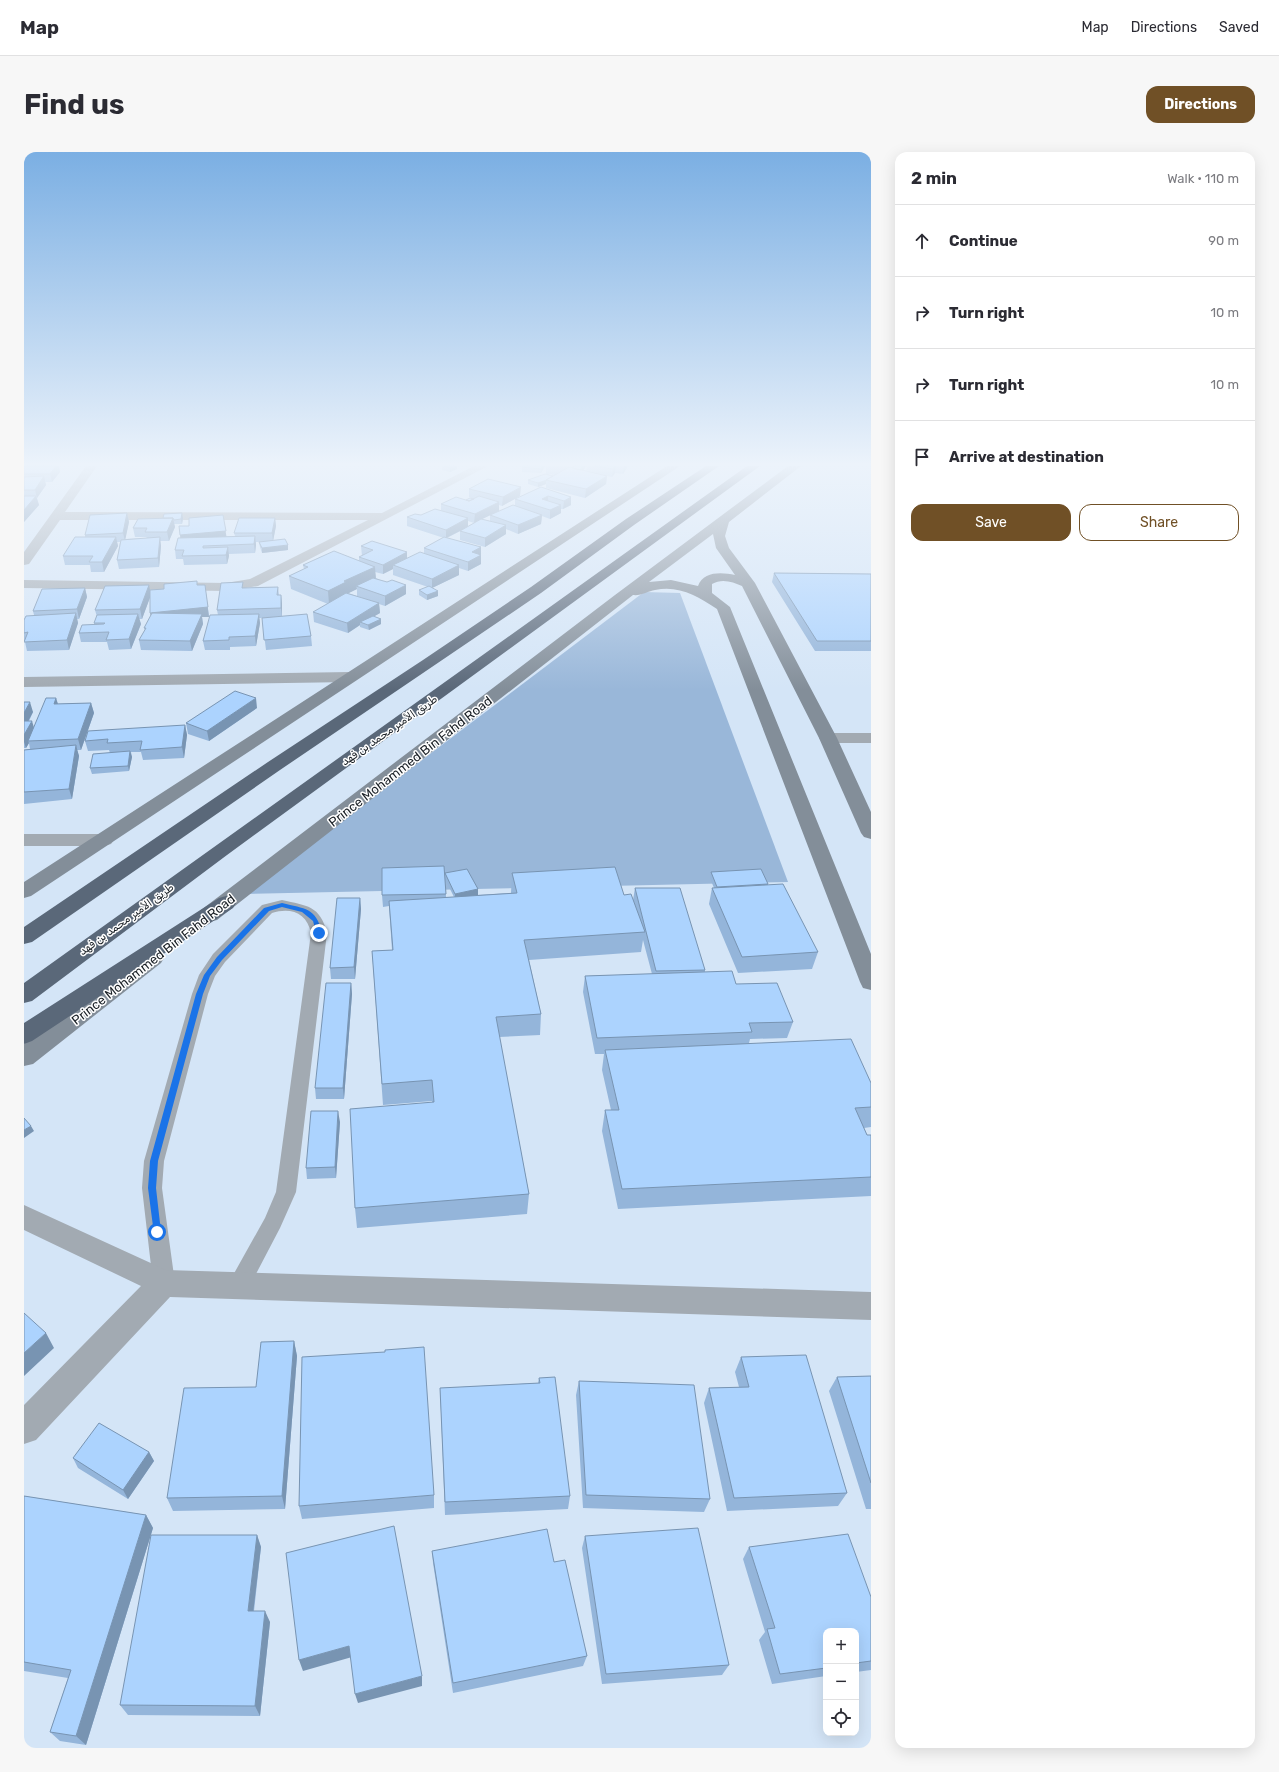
<!DOCTYPE html>
<html lang="en">
<head>
<meta charset="utf-8">
<style>
  :root { --surface:#fff; --page:#f7f7f7; --text:#2b2b33; --muted:#7c7c81; --line:#e1e1e2; --accent:#705026 }
  body { margin:0; font-family:Rubik,"Noto Sans Arabic",sans-serif; background:var(--page); color:var(--text) }
  .controls { position:absolute; right:12px; bottom:12px; display:grid; overflow:hidden; border-radius:8px; box-shadow:0 4px 16px #0002 }
  .controls button { width:36px; height:36px; display:grid; place-items:center; padding:0; border:0; border-bottom:1px solid var(--line); background:var(--surface); color:var(--text); font:20px sans-serif }
  .stop { position:absolute; width:12px; height:12px; margin:-9px; border:3px solid #1a73e8; border-radius:50%; background:#fff }
  .stop.end { background:#1a73e8; border-color:#fff; box-shadow:0 1px 4px #0008 }
  .list { margin:0; padding:0; list-style:none }
  h2 { display:flex; justify-content:space-between; align-items:center; height:52px; margin:0; padding:0 16px; font-size:17px }
  h2 small { font-size:13px; font-weight:400; color:var(--muted) }
  .list li { display:grid; grid-template-columns:26px 1fr auto; gap:12px; align-items:center; box-sizing:border-box; height:72px; padding:0 16px; border-top:1px solid var(--line) }
  .list b { display:block; font-size:15px; white-space:nowrap }
  .list em { font-size:13px; font-style:normal; color:var(--muted) }
  .actions { display:flex; gap:8px; padding:12px 16px }
  .actions a { flex:1; padding:9px 0; border:1px solid var(--accent); border-radius:12px; text-align:center; font-size:14px; color:var(--accent) }
  .actions .main { background:var(--accent); color:#fff }
  .icon { flex:none; width:22px; height:22px; fill:none; stroke:currentColor; stroke-width:2; stroke-linecap:round; stroke-linejoin:round }
  .map { position:relative; flex:none; width:847px; height:1596px; overflow:hidden; border-radius:12px }
  header { display:flex; align-items:center; gap:24px; box-sizing:border-box; height:56px; padding:0 20px; background:var(--surface); border-bottom:1px solid var(--line) }
  header strong { font-size:19px }
  nav { display:flex; gap:22px; margin-inline-start:auto; font-size:14px }
  .intro { display:flex; align-items:center; justify-content:space-between; box-sizing:border-box; height:96px; padding:0 24px }
  h1 { margin:0; font-size:28px }
  .button { padding:10px 18px; border-radius:12px; background:var(--accent); color:#fff; font-size:14px; font-weight:700 }
  main { display:flex; gap:24px; padding:0 24px }
  aside { flex:1; background:var(--surface); border-radius:12px; box-shadow:0 4px 16px #0002 }
  .map>svg:first-child { display:block }
  .green { fill:#99b7d9 }
  .lines { fill:none; stroke-linecap:round; stroke-linejoin:round }
  .lane { fill:#a2aab2; fill-rule:evenodd }
  .street { fill:#a2aab2; fill-rule:evenodd }
  .secondary { fill:#838e99; fill-rule:evenodd }
  .highway { fill:#5a6879; fill-rule:evenodd }
  .wall { fill:#94b5da; fill-rule:evenodd }
  .shaded-wall { fill:#7894b2 }
  .building { fill:#acd3fe; stroke:#7894b2 }
  .route { fill:#1a73e8 }
  .labels { text-anchor:middle; stroke-width:3; stroke-linejoin:round; paint-order:stroke }
  .far-street-label { font-size:11px; fill:#191f25; stroke:#fff }
  .street-label { font-size:13px; fill:#191f25; stroke:#fff }
</style>
</head>
<body>
<header>
<strong>Map</strong>
<nav><a>Map</a><a>Directions</a><a>Saved</a></nav>
</header>
<div class="intro"><h1>Find us</h1><a class="button">Directions</a></div>
<main>
<div class="map">
<svg width="847" height="1596" viewBox="0 0 847 1596">
  <rect width="100%" height="100%" fill="#d4e5f7"/>
  <path class="green" d="M620,440L656,441L764,730L221,742Z"/>
  <g class="lines">
    <path class="lane" d="M258,748C283,754 296,753 303,781L272,1040L256,1076L222,1141L214,1144L206,1141L203,1134L241,1066L252,1040L287,781C283,761 267,755 248,761L201,810L191,824L184,842L140,1009L138,1036L151,1131L148,1138L140,1141L132,1138L129,1131L118,1036L120,1009L168,842L175,823L189,802L238,753Z"/>
    <path class="street" d="M62,314H73L41,360L358,361L450,314H464L234,434L202,439L0,436V428L202,431L226,427L344,368H36L5,412L0,413V400Z
      M326,520L332,522L334,525L332,528L326,530L0,535V525Z
      M804,581H847V591H804L798,590L795,586L798,582Z
      M0,682H80L87,684L90,688L87,692L80,694H0Z
      M0,1053L142,1118L847,1140V1168L146,1145L12,1288L0,1292V1253L117,1134L0,1078Z"/>
    <path class="secondary" d="M643,314H656L7,744L0,746V730Z
      M764,314H777L705,370L701,384L705,396L731,431L813,586L847,660V687L840,685L837,681L795,586L718,434C709,430 698,426 688,432V441L706,455L847,802V838L839,836L836,830L693,457C673,444 655,433 631,438C624,439 617,444 609,443L193,768L185,770L177,768L174,763L177,758L591,443ZM689,382L692,396L711,423C698,420 679,419 674,434L647,428L625,430Z
      M129,798L137,801L140,806L137,811L9,912L0,914V892L121,801Z"/>
    <path class="highway" d="M682,314H695L610,373L517,441L256,618L8,790L0,792V775L244,610L399,508L507,435L602,367Z
      M723,314H736L203,703L8,849L0,851V831Z
      M202,744L209,746L212,751L209,756L8,889L0,892V871L195,746Z"/>
  </g>
  <path class="wall" d="M0,314H35L36,320L28,330H21L22,333L13,346L15,353L0,370Z
    M418,314H433V317L426,320L418,318Z
    M521,314L517,321L498,320V315Z
    M522,314H545L544,315L548,316L550,314H604L599,322L591,321L588,325L583,324L582,332L561,346L522,336V332L514,335L504,332V328L522,322ZM561,315H563L562,319L559,318L561,316ZM523,322L531,323L529,324Z
    M517,335L547,345V353L539,357H537V361L526,367L518,364L517,372L494,382L482,377V382L461,395L436,388V379L438,378L423,386L457,395V412L444,419L435,416V423L408,436L414,444L403,448L395,443V438L404,435L369,423V417L359,422L351,420L352,426L382,442L361,454L355,452L356,461L350,464L357,467V472L345,478L336,475V473L324,481L290,470L289,460L304,452L267,437L265,424L280,417L279,413L335,409V405L338,404L337,394L383,400V406L400,401V396L420,386L383,374V365L397,363L417,358V352L450,347L445,345V337L496,344L478,354L475,353V359L491,354V347ZM466,363V369L458,367ZM444,369L450,371L444,375ZM333,437V444L347,449L324,441Z
    M103,361L105,370L101,387L123,386L122,385H111L109,376L114,367L159,366L158,372H150L151,375L145,389H136L137,394L135,415L95,417L93,408L96,390H93L94,394L80,420H67L66,413H41L39,404L61,385V383Z
    M251,366L252,374L249,389L264,398L238,401L236,395L235,390H241H232V393L231,401L205,402V404L203,412L160,413L159,407H152L151,398L156,386L211,384L210,381Z
    M750,421L847,422V499H791L748,430Z
    M173,433L182,442L185,465H178L179,472L168,499L117,498L115,488L121,478L120,476L127,463L126,445L118,467H115L117,472L107,497L85,498L83,490H57L55,481L70,473V471L73,465L71,458L126,438Z
    M254,435L255,443H257L258,452V464L287,484L288,494L242,498L238,466H235L236,471L232,494L206,495V498H181L179,489L194,463L193,458L220,436Z
    M61,436L63,445L55,467H53L54,471L45,498L3,499L1,490H0V468L10,463L9,459Z
    M32,546L34,552L67,551L70,561L57,598H53L55,604L48,647L0,652V598L6,597L5,591L2,596H0V550L9,560L5,569L10,576Z
    M233,556L185,589L164,582L162,571Z
    M161,573L163,583L160,606L119,608L117,600H107L108,605L105,619L68,622L66,616L86,601L85,598L64,599L61,589Z
    M687,720L744,732V733L794,800L788,817L714,821L685,752L688,736H690L686,726Z
    M421,721L454,737V743L487,741L488,721L600,743L609,748L611,736L681,818V820L712,832L769,870L763,886L726,887L725,891L847,931V975L840,976L843,983H847V1044L594,1057L578,979L581,958H587L578,918L580,902H571L559,840L561,824L628,822L619,788L617,800L505,808L517,862L516,883L475,885L505,1042L503,1062L333,1076L331,1056L408,951V949L359,953L348,799L368,798L365,754L359,755L358,743ZM421,727L430,745H422Z
    M336,746L337,757L331,827H307L306,816Z
    M327,831L328,842L320,947H292L291,936Z
    M316,970L312,1026L283,1027L282,1016Z
    M270,1189L273,1204L261,1357L149,1359L143,1346L232,1235Z
    M717,1205L823,1341L814,1354L703,1359L680,1251L685,1236L715,1235L711,1220Z
    M847,1224V1357H842L805,1239L813,1225Z
    M515,1226L546,1344L544,1357L421,1363L416,1236L514,1231Z
    M555,1229L686,1347L680,1360L559,1356L552,1243Z
    M125,1300L130,1309L104,1347L54,1316L49,1306Z
    M410,1343V1356L278,1367L275,1354Z
    M0,1344L122,1363L129,1376L62,1593L36,1589L26,1580L44,1526L0,1519Z
    M233,1383L237,1395L230,1459L246,1470L236,1564L104,1563L96,1553Z
    M561,1384L705,1513L698,1523L578,1532L558,1396Z
    M725,1395L847,1445V1518L832,1520V1479H802V1524L748,1532L735,1488L741,1480L719,1407Z
    M408,1399L530,1410L563,1504L559,1514L429,1541L409,1411Z"/>
  <path class="shaded-wall" d="M30,314H35L36,320L28,330L26,322Z
    M430,314H433V317L426,320V316Z
    M519,314H521L517,321V317Z
    M559,314H561V316L556,322V318Z
    M591,314H592L591,321L588,325L589,317Z
    M600,314H604L599,322Z
    M20,324L22,333L13,346L11,338Z
    M583,324L582,332L561,346L562,337Z
    M522,328V332L514,335V331Z
    M497,335L496,344L478,354L479,345Z
    M12,344L15,353L0,370V358Z
    M524,344V353L518,356V347Z
    M547,345V353L539,357L540,349Z
    M475,350V359L450,371L451,362Z
    M537,353V361L526,367V358Z
    M103,361L105,370L101,389L99,381Z
    M158,361L159,366L158,372L157,367Z
    M199,363L203,388L157,392L156,383Z
    M518,363L517,372L494,382V373Z
    M149,366L151,375L145,389L143,380Z
    M251,366L252,374L249,389L248,381Z
    M444,366V375L422,386V378Z
    M482,373V382L461,395V386Z
    M231,384L232,393L231,401L230,392Z
    M92,385L94,394L80,420L78,410Z
    M136,385L137,394L135,415L134,406Z
    M264,393V398L238,401V396Z
    M204,395L205,404L203,412L202,403Z
    M457,395V412L444,419V410L448,400Z
    M383,400V409L369,413V417L359,422V413Z
    M435,413V423L408,436V427Z
    M351,415L352,428L332,434L333,437L323,442L305,452L304,439L320,429Z
    M125,433L127,443L118,467L116,457Z
    M181,433L185,465H178L179,472L168,499L166,489L128,470L126,461Z
    M382,433V442L361,454V444Z
    M61,436L63,445L55,467L53,457Z
    M414,439V444L403,448V443Z
    M257,443L258,452V465L257,456Z
    M355,451L356,461L339,471L336,470V473L324,481L323,471Z
    M52,461L54,471L45,498L43,488Z
    M114,462L117,472L107,497L105,487Z
    M235,462L236,471L232,494L231,484Z
    M357,467V472L345,478L344,473Z
    M32,546L35,556L30,552Z
    M232,546L233,556L185,589L183,579Z
    M6,550L9,560L0,577V561Z
    M67,551L70,561L57,598L54,587Z
    M8,569L11,579L4,589L5,591L2,596L0,590V583Z
    M161,573L163,583L160,606L158,595Z
    M52,593L55,604L48,647L45,637Z
    M106,599L108,605L105,619L104,614Z
    M454,737V743L431,748V742Z
    M336,746L337,757L331,827L330,815Z
    M327,831L328,842L320,947L319,936Z
    M314,959L316,970L312,1026L311,1015Z
    M7,974L10,979L0,986V978Z
    M22,1181L30,1196L0,1224V1201Z
    M270,1189L273,1204L261,1357L258,1344Z
    M125,1300L130,1309L104,1347L99,1338Z
    M122,1363L129,1376L62,1593L52,1584Z
    M233,1383L237,1395L228,1470L224,1459Z
    M241,1459L246,1470L236,1564L231,1554Z
    M325,1494L328,1505L279,1519L275,1508Z
    M398,1524V1534L334,1551L331,1542Z"/>
  <path class="building" d="M0,314H32L26,322H0Z
    M420,314H430L426,316Z
    M499,314H519L517,317L498,315Z
    M550,314H559L556,318L548,316Z
    M570,314H591L589,317Z
    M545,315L583,324L562,337L522,328Z
    M521,322L529,324L522,328H523L514,331L504,328Z
    M20,324L11,338H0V325Z
    M464,327L497,335L479,345L445,337Z
    M517,335L547,345L540,349L524,344L518,347L537,353L526,358L491,347Z
    M0,344H12L0,358Z
    M455,344L475,350L451,362L417,352L432,345L445,349Z
    M446,346L450,347L445,349L442,348Z
    M489,353L518,363L494,373L466,363Z
    M411,357L444,366L422,378L383,365L391,362L397,363Z
    M103,361L99,381L61,383L66,363Z
    M158,361L157,367L150,368L149,366H139L140,362Z
    M199,363L202,379L156,383L155,374H165V366Z
    M149,366L143,380H121L123,376H109L114,367Z
    M215,366H251L248,381H210Z
    M457,367L482,373L461,386L436,379Z
    M231,384L230,392L179,394V396L204,395L202,403L158,404L160,398H151L154,386Z
    M51,385H92L78,410H65L69,404H39Z
    M136,385L134,406L93,408L97,388Z
    M420,385L457,395L448,400L457,403L444,410L400,396Z
    M261,387L264,393L238,396L235,390Z
    M348,389L383,400L359,413L335,405L349,398L337,394Z
    M310,399L351,415L320,429L322,430L304,439L265,424L284,415L279,413Z
    M396,400L435,413L408,427L369,413Z
    M750,421L847,422V489H793Z
    M349,426L363,430L368,428L382,433L361,444L332,434Z
    M173,429V433H181L184,455L126,461V438L140,437V432Z
    M219,430L218,436L254,435L253,443H257V456L193,458L197,431Z
    M125,433L116,457L71,458L81,434Z
    M405,434L414,439L403,443L395,438Z
    M61,436L53,457L9,459L18,437Z
    M322,441L355,451L323,471L289,460Z
    M52,461L43,488L0,490L4,480L0,481V468L2,464Z
    M128,461L178,462L166,489L115,488L122,476H120Z
    M114,462L105,487L82,488L85,480L55,481L58,473L80,472L81,471H70L73,463Z
    M235,462L231,484L205,485V488L179,489L186,463Z
    M283,462L287,484L240,488L238,466Z
    M349,464L357,467L344,473L336,470Z
    M211,539L232,546L183,579L162,571Z
    M22,546H32L30,552L67,551L54,587L4,589Z
    M0,550H6L0,561Z
    M0,569H8L0,583Z
    M161,573L158,595L116,598L118,589L83,591L84,587L61,589L64,579Z
    M52,593L45,637L0,640V598Z
    M106,599L104,614L66,616L69,602Z
    M420,714L422,742L358,743V716Z
    M591,715L600,743L607,742L621,780L500,788L517,862L472,865L505,1042L331,1056L326,957L410,950L408,928L358,932L348,799L369,798L365,749L493,741L488,721Z
    M443,717L454,737L431,742L421,721Z
    M737,717L744,732L693,735L687,720Z
    M759,732L794,800L718,805L688,736Z
    M611,736H656L681,818L632,819Z
    M313,746H336L330,815L306,816Z
    M708,819L712,832L753,831L769,870L725,871L728,880L573,886L561,824Z
    M302,831H327L319,936H291Z
    M827,887L847,931V955L831,956L843,983H847V1025L598,1037L581,958H595L581,898Z
    M287,959H314L311,1015L282,1016Z
    M0,966L7,974L0,978Z
    M0,1161L22,1181L0,1201Z
    M270,1189L258,1344L143,1346L160,1236L232,1235L237,1190Z
    M400,1195L410,1343L275,1354L278,1205L361,1200V1198Z
    M782,1203L823,1341L710,1346L685,1236L725,1235L717,1205Z
    M847,1224V1331L813,1225Z
    M531,1225L546,1344L421,1350L416,1236L516,1231L515,1226Z
    M555,1229L670,1233L686,1347L562,1343Z
    M75,1271L125,1300L99,1338L49,1306Z
    M0,1344L122,1363L52,1584L26,1580L47,1518L0,1510Z
    M370,1374L398,1524L331,1542L325,1494L275,1508L262,1401Z
    M674,1376L705,1513L582,1522L561,1384Z
    M523,1377L530,1410L541,1408L563,1504L429,1531L408,1399Z
    M824,1382L847,1445V1509L832,1511V1479H802V1516L756,1522L743,1477L751,1476L725,1395Z
    M127,1383H233L224,1459H241L231,1554L96,1553Z"/>
  <linearGradient id="sky" x2="0" y2="1"><stop stop-color="#7bafe3"/><stop offset="0.58" stop-color="#ecf3fb"/><stop offset="1" stop-color="#ecf3fb" stop-opacity="0"/></linearGradient>
  <rect width="847" height="538" fill="url(#sky)"/>
  <path class="route" d="M258,751C281,757 292,755 298,781L293,783L289,769L278,760L258,755L245,759L198,808L186,824L179,842L134,1009L132,1036L137,1080L136,1082H130L124,1036L126,1009L172,842L180,823L193,805L240,756Z"/>
  <g class="labels">
    <g class="far-street-label">
      <text transform="translate(365 578) rotate(-35)" y="4">طريق الأمير محمد بن فهد</text>
      <text transform="translate(102 767) rotate(-36)" y="4">طريق الأمير محمد بن فهد</text>
    </g>
    <g class="street-label">
      <text transform="translate(386 609) rotate(-38)" y="5">Prince Mohammed Bin Fahd Road</text>
      <text transform="translate(129 807) rotate(-38)" y="5">Prince Mohammed Bin Fahd Road</text>
    </g>
  </g>
</svg>
<div class="controls">
<button>+</button>
<button>−</button>
<button><svg class="icon" aria-label="locate" viewBox="0 0 24 24"><circle cx="12" cy="12" r="6"/><path d="M12 2v4M12 18v4M2 12h4M18 12h4"/></svg></button>
</div>
<div class="stop" style="left:133px;top:1080px"></div>
<div class="stop end" style="left:295px;top:781px"></div>
</div>
<aside>
<h2>2 min<small>Walk · 110 m</small></h2>
<ul class="list">
<li><svg class="icon" aria-label="ahead" viewBox="0 0 24 24"><path d="M12 20V5M6 11l6-6 6 6"/></svg><div><b>Continue</b></div><em>90 m</em></li>
<li><svg class="icon" aria-label="right" viewBox="0 0 24 24"><path d="M7 20v-9h11M14 6l5 5-5 5"/></svg><div><b>Turn right</b></div><em>10 m</em></li>
<li><svg class="icon" aria-label="right" viewBox="0 0 24 24"><path d="M7 20v-9h11M14 6l5 5-5 5"/></svg><div><b>Turn right</b></div><em>10 m</em></li>
<li><svg class="icon" aria-label="arrive" viewBox="0 0 24 24"><path d="M6 21V4h12l-3 4 3 4H6"/></svg><div><b>Arrive at destination</b></div></li>
</ul>
<div class="actions"><a class="main">Save</a><a>Share</a></div>
</aside>
</main>
</body>
</html>
